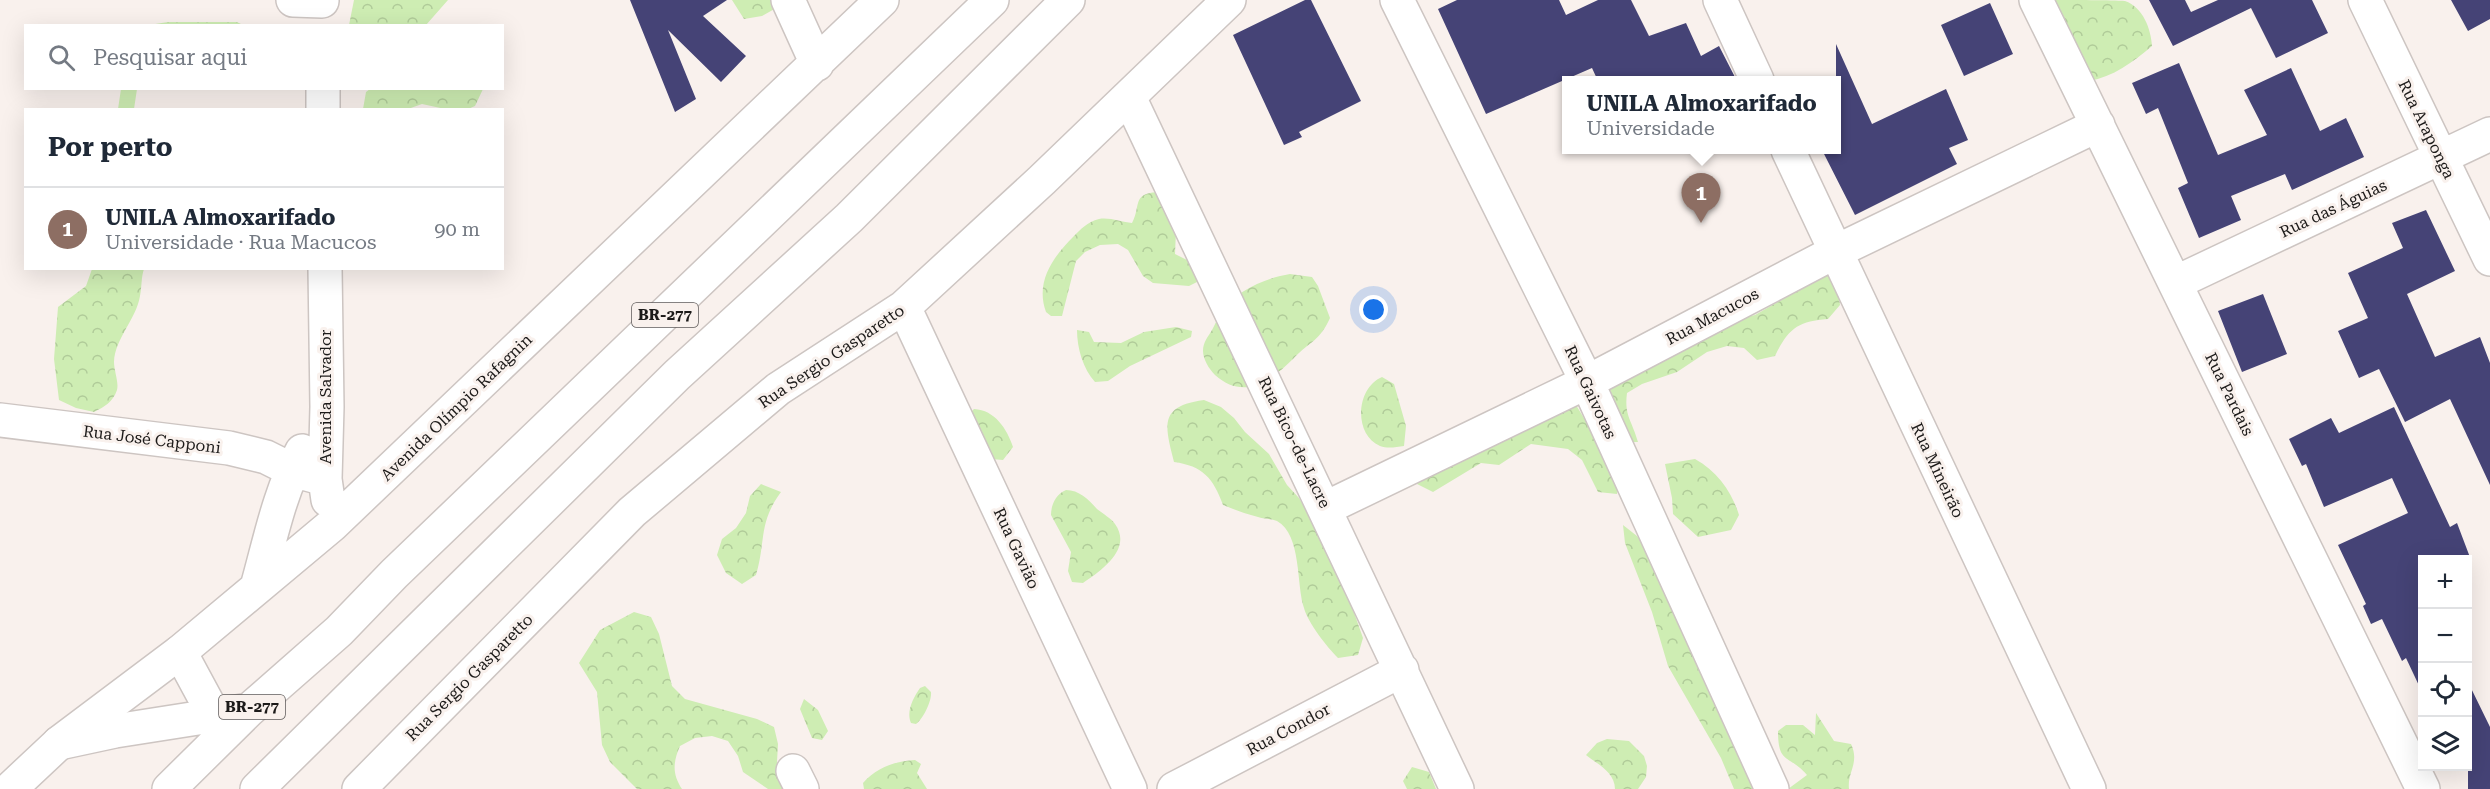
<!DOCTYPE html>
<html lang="pt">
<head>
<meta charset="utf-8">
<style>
  :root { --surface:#fff; --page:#f6f6f7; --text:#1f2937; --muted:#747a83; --line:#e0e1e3; --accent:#0f766e }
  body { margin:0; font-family:"Roboto Serif",serif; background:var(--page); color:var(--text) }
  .controls { position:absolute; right:18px; bottom:18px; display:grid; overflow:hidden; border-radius:0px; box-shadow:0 6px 24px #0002 }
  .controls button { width:54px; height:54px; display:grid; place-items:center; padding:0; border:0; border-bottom:2px solid var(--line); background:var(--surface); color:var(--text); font:30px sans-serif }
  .you { position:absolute; left:1374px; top:310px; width:21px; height:21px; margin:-15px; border:4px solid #fff; border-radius:50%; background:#1a73e8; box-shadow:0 0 0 9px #1a73e833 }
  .badge { display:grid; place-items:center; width:39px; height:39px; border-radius:50%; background:var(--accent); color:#fff; font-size:20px; font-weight:700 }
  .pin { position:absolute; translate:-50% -50px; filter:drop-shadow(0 2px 3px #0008) }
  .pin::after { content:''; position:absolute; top:32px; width:21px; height:18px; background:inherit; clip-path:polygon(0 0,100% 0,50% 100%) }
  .popup { position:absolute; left:1562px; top:76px; width:279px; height:78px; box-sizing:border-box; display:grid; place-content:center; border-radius:0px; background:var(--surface); filter:drop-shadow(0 2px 4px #0005); font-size:20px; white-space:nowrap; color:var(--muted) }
  .popup b { font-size:22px; color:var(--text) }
  .popup::after { content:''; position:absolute; left:50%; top:100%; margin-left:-12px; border:12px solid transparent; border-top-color:var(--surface) }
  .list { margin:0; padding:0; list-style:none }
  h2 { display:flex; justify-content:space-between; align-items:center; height:78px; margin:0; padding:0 24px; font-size:26px }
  h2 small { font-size:20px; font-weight:400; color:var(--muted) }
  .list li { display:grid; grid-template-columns:39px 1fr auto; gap:18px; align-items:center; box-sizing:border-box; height:84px; padding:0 24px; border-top:2px solid var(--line) }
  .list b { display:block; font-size:22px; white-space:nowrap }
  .list p { margin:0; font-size:20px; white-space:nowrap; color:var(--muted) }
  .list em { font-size:20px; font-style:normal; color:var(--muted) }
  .icon { flex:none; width:33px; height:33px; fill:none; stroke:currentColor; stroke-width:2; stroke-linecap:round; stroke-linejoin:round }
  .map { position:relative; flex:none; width:2490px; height:789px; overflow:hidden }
  .search { position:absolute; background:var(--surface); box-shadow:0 6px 24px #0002; left:24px; top:24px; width:480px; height:66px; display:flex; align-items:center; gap:15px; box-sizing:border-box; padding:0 21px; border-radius:0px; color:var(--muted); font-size:22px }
  .panel { position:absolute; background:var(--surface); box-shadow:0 6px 24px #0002; left:24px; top:108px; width:480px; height:162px; border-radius:0px }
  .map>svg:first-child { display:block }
  .forest { fill:url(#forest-crowns) }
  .building { fill:#454376 }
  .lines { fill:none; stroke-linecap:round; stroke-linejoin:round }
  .minor-casing { stroke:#cdc5c2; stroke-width:36 }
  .highway-casing { stroke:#cdc5c2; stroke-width:36 }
  .minor { stroke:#fff; stroke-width:33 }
  .highway { stroke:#fff; stroke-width:33 }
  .labels { text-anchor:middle; stroke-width:6; stroke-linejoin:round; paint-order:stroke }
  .shield { fill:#f9f1ed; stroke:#5e5a59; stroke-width:1.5 }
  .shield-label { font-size:15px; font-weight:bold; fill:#1c1a19 }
  .street-label { font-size:16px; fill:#1c1a19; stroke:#f9f1ed }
</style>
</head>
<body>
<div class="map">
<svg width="2490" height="789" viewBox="0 0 2490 789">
  <defs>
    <pattern id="forest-crowns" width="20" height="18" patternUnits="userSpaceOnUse" patternTransform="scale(1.5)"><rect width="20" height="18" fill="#ceedb3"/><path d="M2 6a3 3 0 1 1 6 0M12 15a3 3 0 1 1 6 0" fill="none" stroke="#b0cb99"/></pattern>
  </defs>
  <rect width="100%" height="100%" fill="#f9f1ed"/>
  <path class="forest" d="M354,0H448L426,25H349Z
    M732,0H776L778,7L762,16L744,19Z
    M2055,0C2071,0 2112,0 2125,1C2143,7 2151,29 2152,46C2133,62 2113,77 2089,81L2054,17Z
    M168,22H237L243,25H149Z
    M121,89H137L134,109H118Z
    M370,89V88L483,89L475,106L468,109H445L422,104L408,109H363L366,92Z
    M1163,192L1176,231L1175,254L1193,263L1199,281L1189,286L1153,283L1143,276L1128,250L1118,244L1100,245L1085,252L1076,261L1062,316H1051L1046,312C1035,282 1053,257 1073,237C1081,229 1087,222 1099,219C1109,217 1122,222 1132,223C1142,205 1130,192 1163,192Z
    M92,269H144C141,278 142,286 140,296C136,320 115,338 114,362C114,371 119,382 117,390C113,402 104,407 94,412L76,408L59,400L54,359L58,307L86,286Z
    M1290,274L1312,277L1318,286L1330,318C1319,342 1310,341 1294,358C1271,381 1244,401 1215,375C1209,369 1203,359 1203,351C1203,342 1208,337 1212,330C1215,325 1217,319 1220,314C1235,291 1265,278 1290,274Z
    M1827,274L1838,287L1840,305L1828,319C1798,321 1788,329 1775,356L1757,360L1744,348L1727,346L1707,352L1677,372L1642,384L1627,393C1624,416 1632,420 1638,442H1621L1604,392L1614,376L1739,319L1755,315Z
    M1176,327L1192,331L1191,337L1130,366L1108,381L1095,382C1083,369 1077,348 1077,330L1089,332L1094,342L1121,343L1144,332Z
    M1382,377L1394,384L1406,426L1404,446C1396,447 1388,449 1380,446C1353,434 1356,388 1382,377Z
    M1204,400L1221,407L1234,418L1245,432L1269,454L1287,485L1299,498L1317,527L1345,587L1363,638L1358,655L1338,658C1327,647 1308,623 1304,608C1296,585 1302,535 1277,521C1272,519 1264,519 1258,517C1246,514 1235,510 1223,505C1213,478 1203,466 1174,462C1165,426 1158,406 1204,400Z
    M1576,405L1619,476L1617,494L1598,492L1582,460L1568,449L1531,444L1499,465L1481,463L1433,492L1417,484L1427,469Z
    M974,409C995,410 1007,429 1013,447L1003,460L991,459L970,413Z
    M1695,459C1717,471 1732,492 1739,515L1731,530L1698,537L1673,514L1672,498L1665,464Z
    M761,484L781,492C758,523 766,542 756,575L742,584L726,573L717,555L722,539L736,528L746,513L750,496Z
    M1066,490C1079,490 1088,499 1097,509C1103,514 1111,518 1115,524C1133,549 1101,571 1083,583L1072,582L1068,571L1071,552L1051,515C1051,505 1056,494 1066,490Z
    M1623,525L1637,536L1647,548L1760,789H1734L1721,758L1668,666L1652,612L1625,543Z
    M634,612L651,617L659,634L672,686L685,699L757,719L774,727L778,744L777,762L788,789H768L743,772L738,756L728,741L712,736L695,738L680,746C673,762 672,774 682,789H637L610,762L602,745L597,692L579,663L600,630Z
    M925,686L931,692C932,701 923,719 916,724L911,723C906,712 913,698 920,688Z
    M804,699L818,710L828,731L822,740L812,738L800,709Z
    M1816,713L1834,741L1851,744C1860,763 1847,772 1849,789H1788L1807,775C1789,754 1778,765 1778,731L1786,725H1803L1815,735Z
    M1607,739L1629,741L1644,756L1647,766L1646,777L1638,789H1615C1615,772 1597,764 1586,755L1597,743Z
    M915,760L921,764L917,773L927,789H864L863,783C876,768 895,761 915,760Z
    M1412,767L1429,772L1436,789H1407L1403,781Z"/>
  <path class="building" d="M630,0H727L703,16L746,56L721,82L668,30L696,99L675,112Z
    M1305,0H1311L1361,101L1299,132L1302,137L1284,145L1233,35Z
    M1457,0H1559L1566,15L1598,0H1631L1649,36L1686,23L1701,56L1719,46L1737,81H1598L1592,68L1486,114L1438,9Z
    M2149,0H2185L2191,12L2218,0H2312L2328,33L2276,58L2251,8L2173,46Z
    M2451,0H2490V19L2468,31Z
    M1990,3L2013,54L1964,76L1941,25Z
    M1836,44L1872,124L1946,89L1968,140L1949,148L1957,164L1855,215L1822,150H1836Z
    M2179,63L2218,155L2267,135L2244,90L2291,68L2320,131L2346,118L2364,157L2292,190L2285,174L2231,196L2241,220L2199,238L2178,188L2188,183L2158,108L2146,114L2132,83Z
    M2426,210L2455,271L2407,294L2435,357L2480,337L2490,363V485L2450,399L2405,422L2379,369L2359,378L2338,331L2368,318L2348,273L2403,248L2392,223Z
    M2263,294L2287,354L2242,372L2218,311Z
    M2394,407L2450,527L2457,523L2471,560H2422V692L2406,658L2402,661L2382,619L2371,624L2363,606L2366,604L2338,545L2408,513L2392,478L2324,507L2306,464L2302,466L2289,439L2331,418L2339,433Z
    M2468,682L2490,727V789H2468Z"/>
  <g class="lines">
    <g class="minor-casing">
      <path id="minor" d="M293,0L322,1
        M788,0L817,64
        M1397,0L1587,382L1772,789
        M1720,0L1757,80
        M2036,0L2423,789
        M2365,0L2490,259
        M323,88V110
        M1129,97L1457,789
        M1788,150L2089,789
        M325,268L327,407L325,479L328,500
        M2175,283L2490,134
        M904,307L1130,789
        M0,420L229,448L266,457L292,470L325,479
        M1326,508L1587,382L1835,252L2098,125
        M257,587C270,541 279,493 302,451
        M793,771L802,789
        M10,789L59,743L180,652L332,525L882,0
        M359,789L632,512L778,389L904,307L1042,180L1229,0
        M1174,789L1402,670"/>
    </g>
    <g class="highway-casing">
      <path id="highway" d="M180,652L214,715
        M59,743L115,731L249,710
        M169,789L249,710L339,631L394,574L992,0
        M257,789L677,375L849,218L1068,0"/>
    </g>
    <use href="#minor" class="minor"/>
    <use href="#highway" class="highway"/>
  </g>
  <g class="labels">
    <g class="shield">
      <rect x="632" y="303" width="66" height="24" rx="4.5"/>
      <rect x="219" y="695" width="66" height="24" rx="4.5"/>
    </g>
    <g class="shield-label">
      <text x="665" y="320">BR-277</text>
      <text x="252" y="712">BR-277</text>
    </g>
    <g class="street-label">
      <text transform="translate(2427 129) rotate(64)" y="6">Rua Araponga</text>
      <text transform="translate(2333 208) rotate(-25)" y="6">Rua das Águias</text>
      <text transform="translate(1712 316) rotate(-28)" y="6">Rua Macucos</text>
      <text transform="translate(831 356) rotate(-34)" y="6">Rua Sergio Gasparetto</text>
      <text transform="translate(1591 392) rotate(65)" y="6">Rua Gaivotas</text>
      <text transform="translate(2230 394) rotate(64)" y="6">Rua Pardais</text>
      <text transform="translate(325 397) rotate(-90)" y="6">Avenida Salvador</text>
      <text transform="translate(456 407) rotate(-44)" y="6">Avenida Olímpio Rafagnin</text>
      <text transform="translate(152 439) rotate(7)" y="6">Rua José Capponi</text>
      <text transform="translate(1295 442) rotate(64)" y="6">Rua Bico-de-Lacre</text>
      <text transform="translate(1938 470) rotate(65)" y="6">Rua Mineirão</text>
      <text transform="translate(1017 548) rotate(65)" y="6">Rua Gavião</text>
      <text transform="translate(469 677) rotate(-45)" y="6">Rua Sergio Gasparetto</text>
      <text transform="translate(1288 729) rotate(-28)" y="6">Rua Condor</text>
    </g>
  </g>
</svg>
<div class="controls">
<button>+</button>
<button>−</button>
<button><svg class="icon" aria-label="locate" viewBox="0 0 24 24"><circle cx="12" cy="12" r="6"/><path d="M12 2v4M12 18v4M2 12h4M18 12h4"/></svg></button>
<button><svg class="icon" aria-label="layers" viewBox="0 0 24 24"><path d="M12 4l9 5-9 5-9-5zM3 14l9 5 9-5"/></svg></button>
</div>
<div class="you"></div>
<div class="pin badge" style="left:1701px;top:223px;background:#8d6e63">1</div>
<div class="popup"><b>UNILA Almoxarifado</b>Universidade</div>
<div class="search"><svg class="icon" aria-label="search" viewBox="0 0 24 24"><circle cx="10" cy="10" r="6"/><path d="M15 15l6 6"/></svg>Pesquisar aqui</div>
<section class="panel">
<h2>Por perto<small></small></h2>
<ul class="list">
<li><span class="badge" style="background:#8d6e63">1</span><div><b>UNILA Almoxarifado</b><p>Universidade · Rua Macucos</p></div><em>90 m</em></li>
</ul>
</section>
</div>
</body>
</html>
